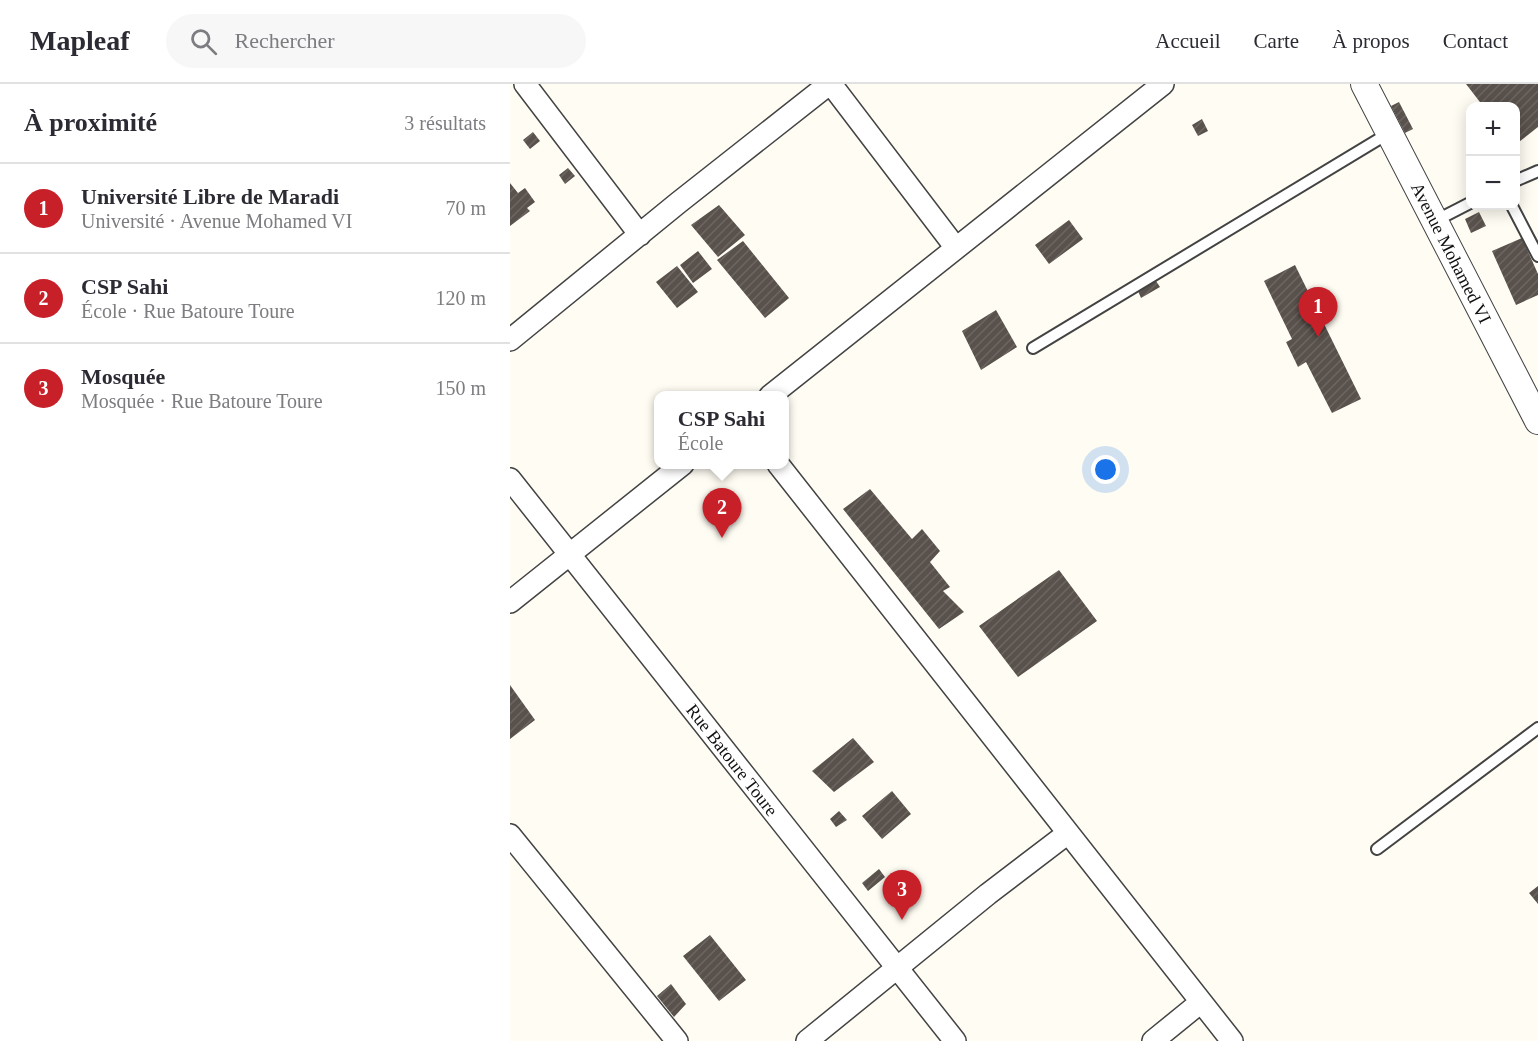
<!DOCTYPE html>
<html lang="fr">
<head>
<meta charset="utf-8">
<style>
  :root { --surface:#fff; --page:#f7f7f7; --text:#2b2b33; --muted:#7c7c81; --line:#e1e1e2; --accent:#c82029 }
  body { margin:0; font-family:Georgia,serif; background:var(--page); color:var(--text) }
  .controls { position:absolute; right:18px; top:18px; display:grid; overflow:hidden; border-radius:12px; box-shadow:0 3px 15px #0003 }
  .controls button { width:54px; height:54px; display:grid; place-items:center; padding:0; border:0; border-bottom:2px solid var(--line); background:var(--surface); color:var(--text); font:30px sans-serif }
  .you { position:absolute; left:596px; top:386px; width:21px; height:21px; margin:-15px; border:4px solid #fff; border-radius:50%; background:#1a73e8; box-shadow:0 0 0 9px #1a73e833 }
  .badge { display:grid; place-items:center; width:39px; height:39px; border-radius:50%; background:var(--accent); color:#fff; font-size:20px; font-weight:700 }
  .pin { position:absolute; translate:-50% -50px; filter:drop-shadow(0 2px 3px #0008) }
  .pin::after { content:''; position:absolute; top:32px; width:21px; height:18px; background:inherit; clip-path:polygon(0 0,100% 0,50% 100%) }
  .popup { position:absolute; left:144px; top:307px; width:135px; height:78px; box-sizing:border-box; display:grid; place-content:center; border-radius:12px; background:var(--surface); filter:drop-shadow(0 2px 4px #0005); font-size:20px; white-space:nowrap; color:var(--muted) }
  .popup b { font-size:22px; color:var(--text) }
  .popup::after { content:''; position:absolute; left:50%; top:100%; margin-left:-12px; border:12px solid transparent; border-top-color:var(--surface) }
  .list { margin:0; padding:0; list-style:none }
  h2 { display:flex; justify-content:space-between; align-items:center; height:78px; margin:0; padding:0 24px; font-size:26px }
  h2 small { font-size:20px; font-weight:400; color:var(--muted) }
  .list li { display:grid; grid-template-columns:39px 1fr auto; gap:18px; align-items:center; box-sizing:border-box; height:90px; padding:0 24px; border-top:2px solid var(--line) }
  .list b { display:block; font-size:22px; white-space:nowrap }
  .list p { margin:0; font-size:20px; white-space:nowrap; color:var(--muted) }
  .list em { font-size:20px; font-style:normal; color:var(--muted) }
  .icon { flex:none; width:33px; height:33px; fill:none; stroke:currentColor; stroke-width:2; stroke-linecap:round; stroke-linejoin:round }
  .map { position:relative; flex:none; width:1028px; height:957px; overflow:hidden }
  header { display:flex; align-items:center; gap:36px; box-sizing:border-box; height:84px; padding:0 30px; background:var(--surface); border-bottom:2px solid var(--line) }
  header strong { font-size:28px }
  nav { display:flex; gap:33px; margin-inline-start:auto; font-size:21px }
  .search { width:420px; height:54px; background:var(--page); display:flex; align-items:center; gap:15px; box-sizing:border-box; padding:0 21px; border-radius:33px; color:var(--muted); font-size:22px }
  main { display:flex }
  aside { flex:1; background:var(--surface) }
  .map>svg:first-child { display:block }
  .building { fill:url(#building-hatch) }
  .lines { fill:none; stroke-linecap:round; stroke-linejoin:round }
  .service-casing { stroke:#434343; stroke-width:14 }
  .minor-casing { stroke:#434343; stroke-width:24 }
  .tertiary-casing { stroke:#434343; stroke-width:28 }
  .service { stroke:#fff; stroke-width:10 }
  .minor { stroke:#fff; stroke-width:21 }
  .tertiary { stroke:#fff; stroke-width:26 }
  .labels { text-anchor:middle; stroke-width:6; stroke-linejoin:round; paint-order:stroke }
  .street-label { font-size:18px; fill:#101010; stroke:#fff }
</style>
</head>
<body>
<header>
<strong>Mapleaf</strong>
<div class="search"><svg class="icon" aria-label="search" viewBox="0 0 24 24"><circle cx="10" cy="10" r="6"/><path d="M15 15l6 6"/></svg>Rechercher</div>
<nav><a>Accueil</a><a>Carte</a><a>À propos</a><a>Contact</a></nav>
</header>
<main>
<aside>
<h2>À proximité<small>3 résultats</small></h2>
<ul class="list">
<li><span class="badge">1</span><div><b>Université Libre de Maradi</b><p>Université · Avenue Mohamed VI</p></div><em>70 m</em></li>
<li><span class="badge">2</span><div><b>CSP Sahi</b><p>École · Rue Batoure Toure</p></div><em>120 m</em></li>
<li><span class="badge">3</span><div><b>Mosquée</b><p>Mosquée · Rue Batoure Toure</p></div><em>150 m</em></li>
</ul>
</aside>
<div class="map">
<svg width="1028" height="957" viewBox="0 0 1028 957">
  <defs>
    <pattern id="building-hatch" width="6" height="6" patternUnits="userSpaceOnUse" patternTransform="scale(1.5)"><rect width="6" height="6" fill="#59514c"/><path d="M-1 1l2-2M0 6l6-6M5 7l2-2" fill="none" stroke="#6c6561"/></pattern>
  </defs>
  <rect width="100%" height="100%" fill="#fffdf3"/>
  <path class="building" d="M956,0H1028V43L1005,61V22H973Z
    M889,18L903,45L895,49L881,22Z
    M692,35L698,47L688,52L682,41Z
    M23,48L30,57L20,65L13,56Z
    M58,84L65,92L55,100L49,91Z
    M0,99L8,109L15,104L25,118L17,124L20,127L0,142Z
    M209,121L235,151L208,173L181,141Z
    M969,128L976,142L961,149L955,135Z
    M559,136L573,155L539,180L525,161Z
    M1012,154L1028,190V211L1006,221L982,167Z
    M233,157L279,214L255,234L207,176Z
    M188,167L202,185L183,199L170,181Z
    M785,181L851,315L822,329L796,278L788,283L776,258L782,255L754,197Z
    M167,182L188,208L167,224L146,198Z
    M646,197L650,203L631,214L628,207Z
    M486,226L507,263L471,286L452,247Z
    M360,405L402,455L412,445L430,467L420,478L440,503L433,507L454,528L429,545L333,425Z
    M549,486L587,537L508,593L469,542Z
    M0,601L25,636L0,655Z
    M343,654L364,678L324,708L302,687Z
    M382,707L401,730L372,755L352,732Z
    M329,727L337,736L326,743L320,735Z
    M369,785L375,793L358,807L352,799Z
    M1028,802V820L1019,809Z
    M200,851L236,896L209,917L173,872Z
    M161,900L176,920L164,933L147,912Z"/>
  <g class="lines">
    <g class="service-casing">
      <path id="service" d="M1005,97L1028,87
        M1002,122L1028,172
        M925,137L960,119
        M523,264L879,49
        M867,765L1028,644"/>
    </g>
    <g class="minor-casing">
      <path id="minor" d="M15,0L130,151
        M321,0L446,164
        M0,256L168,119L319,0
        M260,312L653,0
        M268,380L722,957
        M0,395L445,957
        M0,518L173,380
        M0,751L167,957
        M297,957L478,810L558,749
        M643,957L691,918"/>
    </g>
    <g class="tertiary-casing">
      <path id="tertiary" d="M854,0L1028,337"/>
    </g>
    <use href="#service" class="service"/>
    <use href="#minor" class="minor"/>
    <use href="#tertiary" class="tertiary"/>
  </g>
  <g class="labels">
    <g class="street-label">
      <text transform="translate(941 169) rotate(63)" y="6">Avenue Mohamed VI</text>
      <text transform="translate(222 676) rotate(52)" y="6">Rue Batoure Toure</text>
    </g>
  </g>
</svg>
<div class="controls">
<button>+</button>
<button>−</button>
</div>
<div class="you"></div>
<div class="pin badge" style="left:808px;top:253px">1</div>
<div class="pin badge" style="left:212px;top:454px">2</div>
<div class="popup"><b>CSP Sahi</b>École</div>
<div class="pin badge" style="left:392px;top:836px">3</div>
</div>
</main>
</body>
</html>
